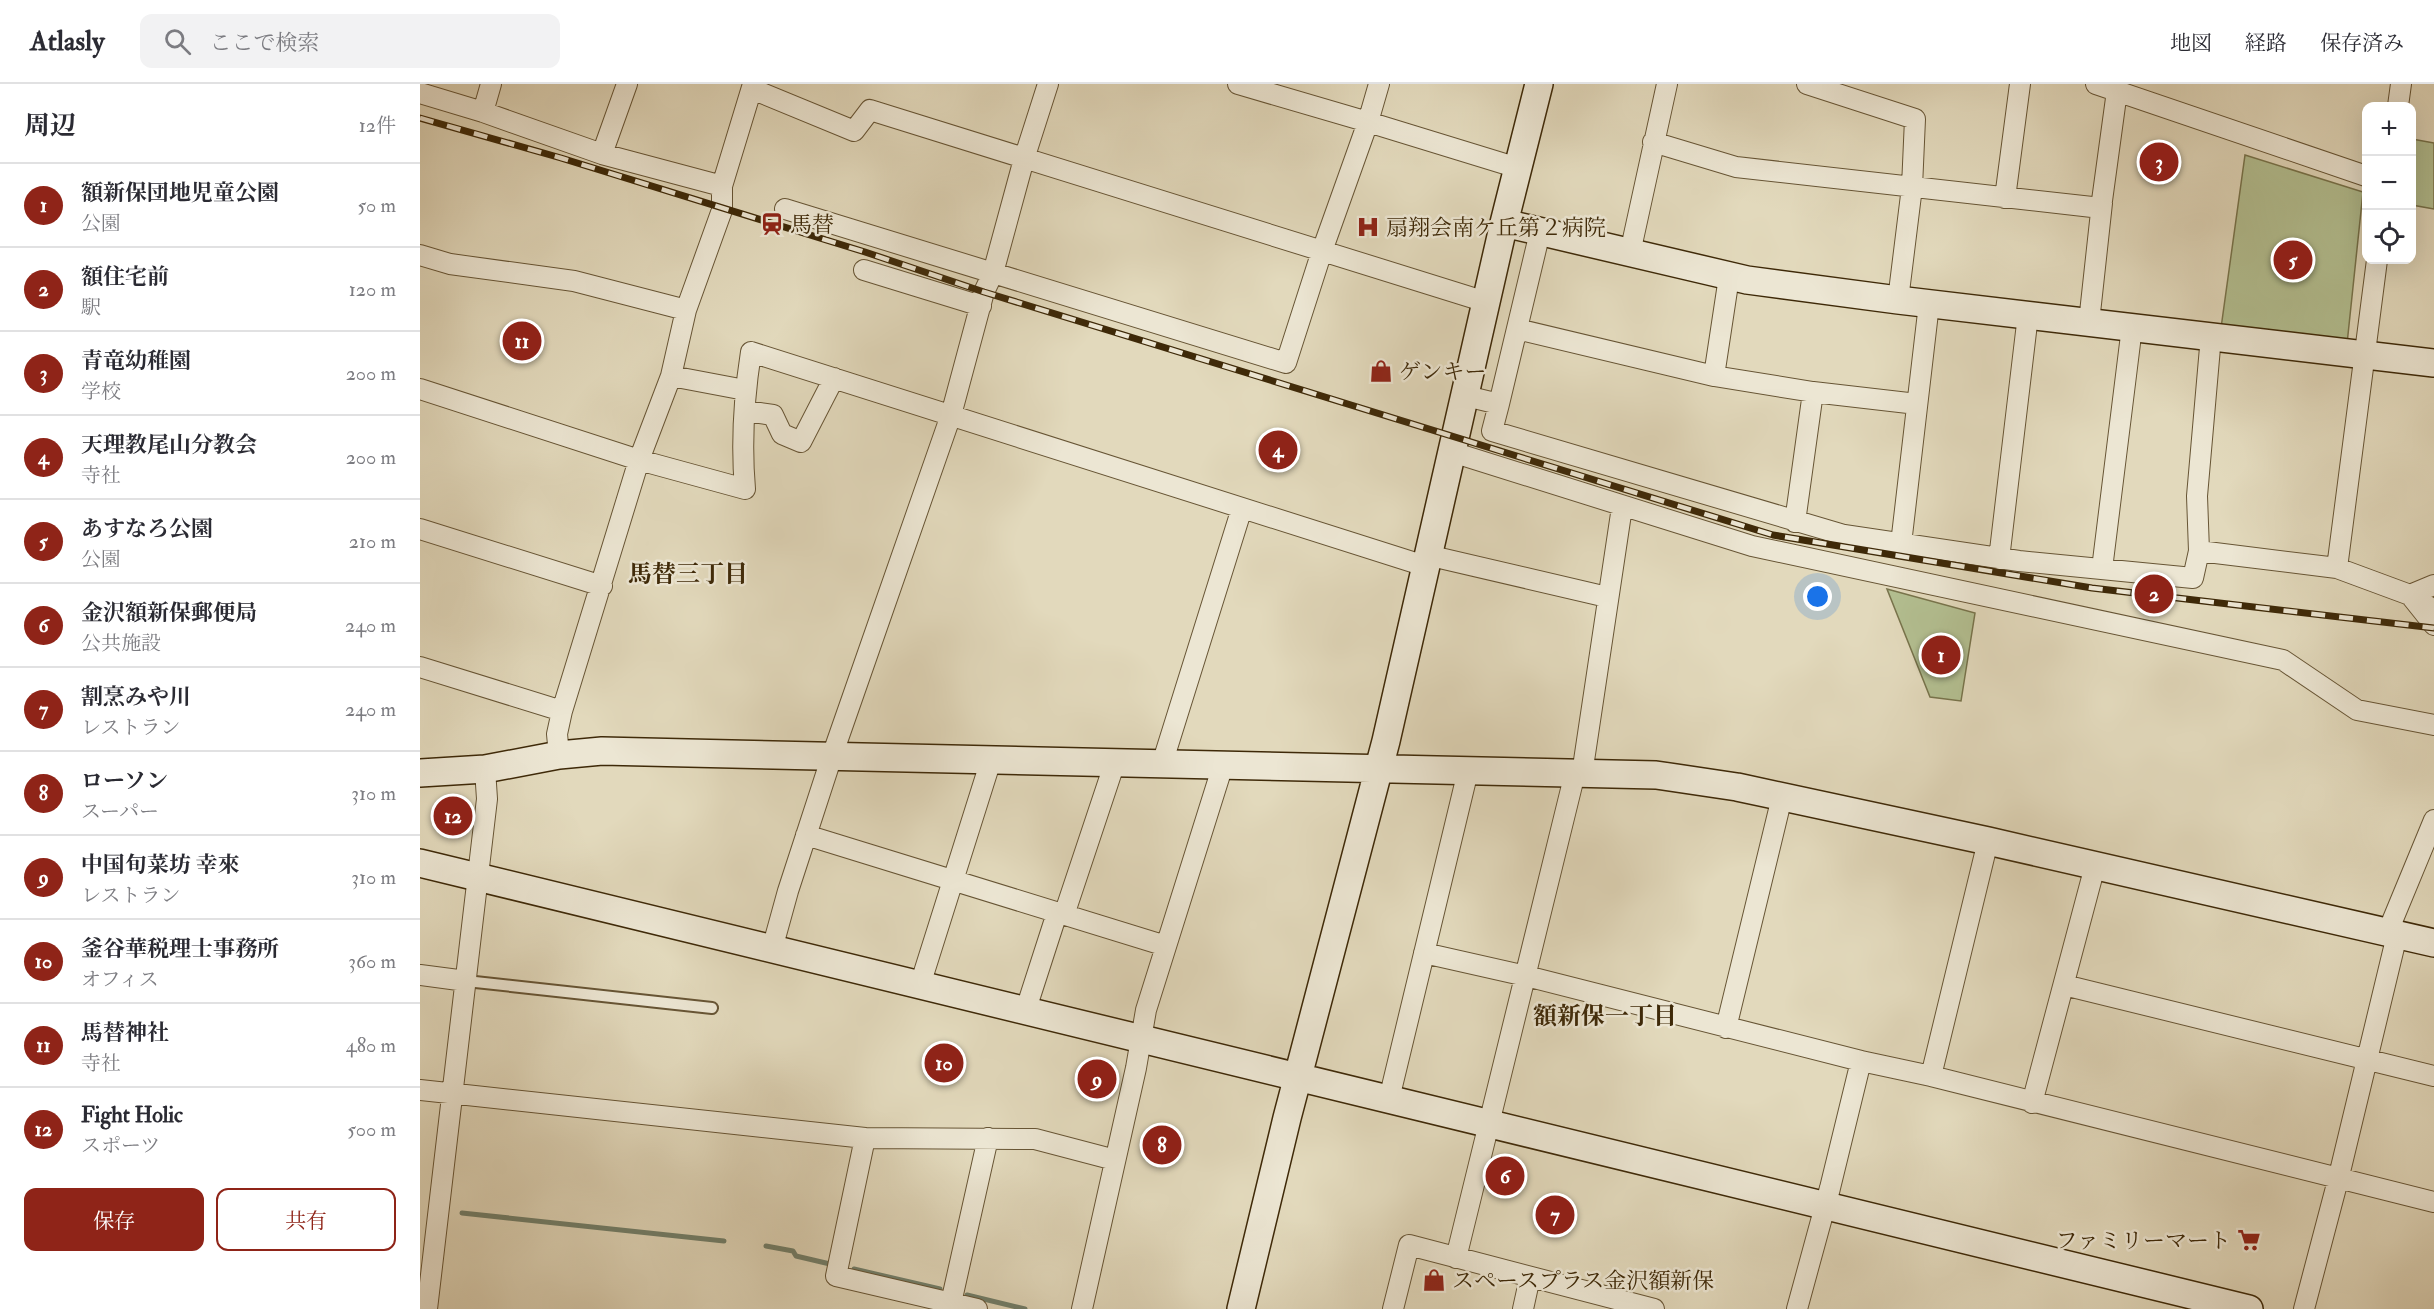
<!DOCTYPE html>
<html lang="ja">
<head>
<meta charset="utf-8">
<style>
  :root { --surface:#fff; --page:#f2f2f3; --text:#2b2b33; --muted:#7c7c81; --line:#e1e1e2; --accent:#8f2418 }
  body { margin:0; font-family:"IM FELL Double Pica","Noto Serif JP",serif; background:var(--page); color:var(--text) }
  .controls { position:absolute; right:18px; top:18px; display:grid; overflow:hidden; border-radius:12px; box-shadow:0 6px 24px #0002 }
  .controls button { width:54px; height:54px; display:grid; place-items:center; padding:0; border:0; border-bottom:2px solid var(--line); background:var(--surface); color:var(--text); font:30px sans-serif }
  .you { position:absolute; left:1398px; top:513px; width:21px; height:21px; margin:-15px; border:4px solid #fff; border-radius:50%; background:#1a73e8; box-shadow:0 0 0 9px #1a73e833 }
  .badge { display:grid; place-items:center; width:39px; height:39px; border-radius:50%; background:var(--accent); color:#fff; font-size:20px; font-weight:700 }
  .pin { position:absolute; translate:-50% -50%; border:3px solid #fff; box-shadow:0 2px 6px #0006 }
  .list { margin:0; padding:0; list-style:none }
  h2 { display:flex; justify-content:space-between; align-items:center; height:78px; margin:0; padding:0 24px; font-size:26px }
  h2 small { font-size:20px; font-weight:400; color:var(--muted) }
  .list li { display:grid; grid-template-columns:39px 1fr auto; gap:18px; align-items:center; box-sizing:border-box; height:84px; padding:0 24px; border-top:2px solid var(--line) }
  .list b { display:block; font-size:22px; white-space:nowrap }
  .list p { margin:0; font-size:20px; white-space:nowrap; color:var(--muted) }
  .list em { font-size:20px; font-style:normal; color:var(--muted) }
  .actions { display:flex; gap:12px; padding:18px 24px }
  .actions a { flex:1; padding:14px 0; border:2px solid var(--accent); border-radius:12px; text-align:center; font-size:21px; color:var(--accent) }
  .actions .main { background:var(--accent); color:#fff }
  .icon { flex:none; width:33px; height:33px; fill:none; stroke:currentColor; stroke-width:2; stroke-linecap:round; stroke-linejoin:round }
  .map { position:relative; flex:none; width:2014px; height:1225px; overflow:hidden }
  header { display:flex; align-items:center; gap:36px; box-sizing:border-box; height:84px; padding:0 30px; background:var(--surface); border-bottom:2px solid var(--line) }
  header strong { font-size:28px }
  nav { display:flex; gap:33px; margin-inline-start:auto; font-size:21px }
  .search { width:420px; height:54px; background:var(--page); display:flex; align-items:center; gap:15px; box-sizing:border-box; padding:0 21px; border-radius:12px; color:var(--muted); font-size:22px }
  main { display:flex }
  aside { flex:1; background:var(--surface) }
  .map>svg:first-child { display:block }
  .green { fill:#b3bf91; stroke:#78744c; stroke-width:1.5 }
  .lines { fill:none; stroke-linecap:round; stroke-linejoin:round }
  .stream { stroke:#72806c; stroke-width:5 }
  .lane-casing { stroke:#675535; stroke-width:14 }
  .street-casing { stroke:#675535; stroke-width:22 }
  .secondary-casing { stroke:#3e2908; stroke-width:30 }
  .lane { stroke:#ece6d3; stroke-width:10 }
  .street { stroke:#ece6d3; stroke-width:20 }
  .secondary { stroke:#ece6d3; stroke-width:27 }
  .rail-casing { stroke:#3e2908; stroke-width:7 }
  .rail { stroke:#ece6d3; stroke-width:4.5; stroke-dasharray:14; stroke-linecap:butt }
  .labels { text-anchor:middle; stroke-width:5; stroke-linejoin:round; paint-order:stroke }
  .poi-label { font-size:22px; fill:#3e2908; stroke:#ece6d3; text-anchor:start }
  .neighbourhood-label { font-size:24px; font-weight:bold; fill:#3e2908; stroke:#ece6d3 }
</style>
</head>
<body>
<header>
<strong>Atlasly</strong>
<div class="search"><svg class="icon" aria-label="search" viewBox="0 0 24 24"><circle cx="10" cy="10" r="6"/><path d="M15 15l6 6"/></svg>ここで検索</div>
<nav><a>地図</a><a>経路</a><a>保存済み</a></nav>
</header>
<main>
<aside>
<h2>周辺<small>12件</small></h2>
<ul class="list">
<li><span class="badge">1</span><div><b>額新保団地児童公園</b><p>公園</p></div><em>50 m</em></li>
<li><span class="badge">2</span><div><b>額住宅前</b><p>駅</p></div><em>120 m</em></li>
<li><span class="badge">3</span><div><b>青竜幼稚園</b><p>学校</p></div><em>200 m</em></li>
<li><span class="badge">4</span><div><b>天理教尾山分教会</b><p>寺社</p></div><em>200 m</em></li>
<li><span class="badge">5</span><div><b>あすなろ公園</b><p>公園</p></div><em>210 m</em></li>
<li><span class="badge">6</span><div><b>金沢額新保郵便局</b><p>公共施設</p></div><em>240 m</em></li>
<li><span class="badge">7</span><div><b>割烹みや川</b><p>レストラン</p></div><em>240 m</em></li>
<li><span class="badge">8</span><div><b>ローソン</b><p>スーパー</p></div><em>310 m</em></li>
<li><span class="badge">9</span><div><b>中国旬菜坊 幸來</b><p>レストラン</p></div><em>310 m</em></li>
<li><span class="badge">10</span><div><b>釜谷華税理士事務所</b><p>オフィス</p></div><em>360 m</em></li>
<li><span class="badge">11</span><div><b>馬替神社</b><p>寺社</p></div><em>480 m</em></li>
<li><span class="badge">12</span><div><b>Fight Holic</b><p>スポーツ</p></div><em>500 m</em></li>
</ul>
<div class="actions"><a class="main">保存</a><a>共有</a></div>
</aside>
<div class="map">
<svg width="2014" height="1225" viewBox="0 0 2014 1225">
  <rect width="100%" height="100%" fill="#e2d9bc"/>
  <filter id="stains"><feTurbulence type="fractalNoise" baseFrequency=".00333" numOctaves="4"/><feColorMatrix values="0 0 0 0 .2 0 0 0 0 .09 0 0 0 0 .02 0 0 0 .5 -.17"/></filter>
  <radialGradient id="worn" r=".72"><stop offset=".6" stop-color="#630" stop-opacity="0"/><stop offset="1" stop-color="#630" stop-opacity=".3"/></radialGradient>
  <path class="green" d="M1992,55L2014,59V125L1992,121Z
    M1825,71L1943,108L1927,260L1801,244Z
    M1467,505L1555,529L1541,617L1510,613Z"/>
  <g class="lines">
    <path class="stream" d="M42,1129L304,1157
      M346,1162L373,1167L376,1172L410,1180
      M434,1185L520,1205
      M547,1211L605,1225"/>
    <g class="lane-casing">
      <path id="lane" d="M46,897L292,924"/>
    </g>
    <g class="street-casing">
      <path id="street" d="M959,0L948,38L1098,84
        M1387,0L1495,35L1492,103L1478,216
        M1676,0L1946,92
        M332,5L434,47L450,26L1066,218
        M0,9L63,28L182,70L302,102V126L266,226L251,292L219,376L142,627L137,650L139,671
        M1978,22L1981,0
        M63,28L71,0
        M1233,58L1316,83L1681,124L1697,7
        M182,70L207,0
        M302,102L333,0
        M1585,114L1600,0
        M365,125L866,279L902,167L948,38L818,0
        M1210,169L1247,0
        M0,171L30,180L154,197L266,226
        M444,186L561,222
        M1309,193L1294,292L1393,308L1375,438
        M1669,238L1682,119
        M1097,245L1294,292
        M251,292L325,306
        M0,305L219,376L325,405C321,359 324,313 331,268L1005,482
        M1393,308L1497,320
        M1046,312L1079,320L1072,347L1424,451L1599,477L1773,494L1779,467L1917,484L1990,511L2014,526
        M1079,320L1120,148
        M326,327L353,331L362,350L381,358L414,294
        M1032,368L1332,462L1863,576L1937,626L2014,641
        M0,445L182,502
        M1481,460L1509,220
        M1779,467L1777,412L1791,252
        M1007,471L1187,513
        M1579,475L1608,231
        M1917,484L1957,176
        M1682,485L1712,243
        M2014,501L1990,511L2014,541
        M0,583L142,627
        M742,680L822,424
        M1162,690L1202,423
        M386,751L746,862
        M644,831L695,678
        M352,865L368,807L412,672L531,331L564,208L573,189L604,75L628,0
        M1004,869L1106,892L1441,977
        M0,891L46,897
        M500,901L571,676
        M1644,901L2014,992
        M606,925L637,829
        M1306,944L1362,713
        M1511,992L1568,757
        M0,1006L445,1054L416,1192L557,1225
        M969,1015L1048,687
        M1612,1019L1675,782
        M445,1054L615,1055L695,1076
        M1036,1174L1155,689
        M531,1219L568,1054
        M7,1225L67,715L65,685
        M662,1225L716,984L726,926L803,681
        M973,1225L989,1161L1234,1225
        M1103,1225L1110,1193
        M1377,1225L1410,1104L1441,977L1511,992L2014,1118
        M1884,1225L1918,1096L1977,851L1971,840L2014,736"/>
    </g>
    <g class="secondary-casing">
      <path id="secondary" d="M1084,139L1327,196L1478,216L2014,279
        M0,689L65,685L139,671L182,667L1236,691L1317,703L1568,757L2014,859
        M0,779L1829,1225
        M821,1225L867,1034L966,657L1084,139L1119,0"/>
    </g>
    <use href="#lane" class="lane"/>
    <use href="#street" class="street"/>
    <use href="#secondary" class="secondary"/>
    <g class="rail-casing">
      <path id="rail" d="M0,34L141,74L445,168L564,208L1353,451L1672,504L2014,544"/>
    </g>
    <use href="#rail" class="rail"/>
  </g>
  <defs>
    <g id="station-bare" transform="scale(1.8)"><path d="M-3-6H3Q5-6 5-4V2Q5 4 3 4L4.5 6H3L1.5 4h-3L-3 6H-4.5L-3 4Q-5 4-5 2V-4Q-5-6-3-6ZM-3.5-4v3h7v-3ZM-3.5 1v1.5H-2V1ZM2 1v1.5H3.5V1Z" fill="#8f2418" stroke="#ece6d3" stroke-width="2.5" paint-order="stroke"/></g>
    <g id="hospital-bare" transform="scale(1.8)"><path d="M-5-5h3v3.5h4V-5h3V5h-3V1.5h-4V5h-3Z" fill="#8f2418" stroke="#ece6d3" stroke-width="2.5" paint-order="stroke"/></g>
    <g id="shop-bare" transform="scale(1.8)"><path d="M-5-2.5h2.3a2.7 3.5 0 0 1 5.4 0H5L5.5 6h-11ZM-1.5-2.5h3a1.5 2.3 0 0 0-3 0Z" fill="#8f2418" stroke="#ece6d3" stroke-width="2.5" paint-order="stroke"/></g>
    <g id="supermarket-bare" transform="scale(1.8)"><path d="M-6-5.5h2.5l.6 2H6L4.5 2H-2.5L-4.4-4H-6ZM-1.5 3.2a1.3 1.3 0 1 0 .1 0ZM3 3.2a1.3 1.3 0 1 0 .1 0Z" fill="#8f2418" stroke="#ece6d3" stroke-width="2.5" paint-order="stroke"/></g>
  </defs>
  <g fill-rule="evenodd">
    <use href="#station-bare" x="352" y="140"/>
    <use href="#hospital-bare" x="948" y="143"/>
    <use href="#shop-bare" x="961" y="287"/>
    <use href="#supermarket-bare" x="1829" y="1156"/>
    <use href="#shop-bare" x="1014" y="1196"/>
  </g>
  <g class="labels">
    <g class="poi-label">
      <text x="370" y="148">馬替</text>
      <text x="966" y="151">扇翔会南ケ丘第２病院</text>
      <text x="979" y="295">ゲンキー</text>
      <text x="1811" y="1164" text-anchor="end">ファミリーマート</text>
      <text x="1032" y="1204">スペースプラス金沢額新保</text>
    </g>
    <g class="neighbourhood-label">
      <text x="268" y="498">馬替三丁目</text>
      <text x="1185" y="940">額新保一丁目</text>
    </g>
  </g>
  <rect width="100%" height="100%" filter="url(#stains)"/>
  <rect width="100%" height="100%" fill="url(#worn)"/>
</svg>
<div class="controls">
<button>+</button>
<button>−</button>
<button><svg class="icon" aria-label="locate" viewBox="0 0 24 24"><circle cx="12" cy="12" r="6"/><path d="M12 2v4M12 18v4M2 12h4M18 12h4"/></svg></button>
</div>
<div class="you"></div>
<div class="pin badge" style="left:1521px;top:571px">1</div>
<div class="pin badge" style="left:1734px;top:510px">2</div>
<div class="pin badge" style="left:1739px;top:78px">3</div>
<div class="pin badge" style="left:858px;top:366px">4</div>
<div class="pin badge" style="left:1873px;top:176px">5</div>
<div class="pin badge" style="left:1085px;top:1092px">6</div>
<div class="pin badge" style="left:1135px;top:1131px">7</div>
<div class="pin badge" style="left:742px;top:1061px">8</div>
<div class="pin badge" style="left:677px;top:995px">9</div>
<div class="pin badge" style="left:524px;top:979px">10</div>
<div class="pin badge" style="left:102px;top:257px">11</div>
<div class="pin badge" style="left:33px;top:732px">12</div>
</div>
</main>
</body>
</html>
